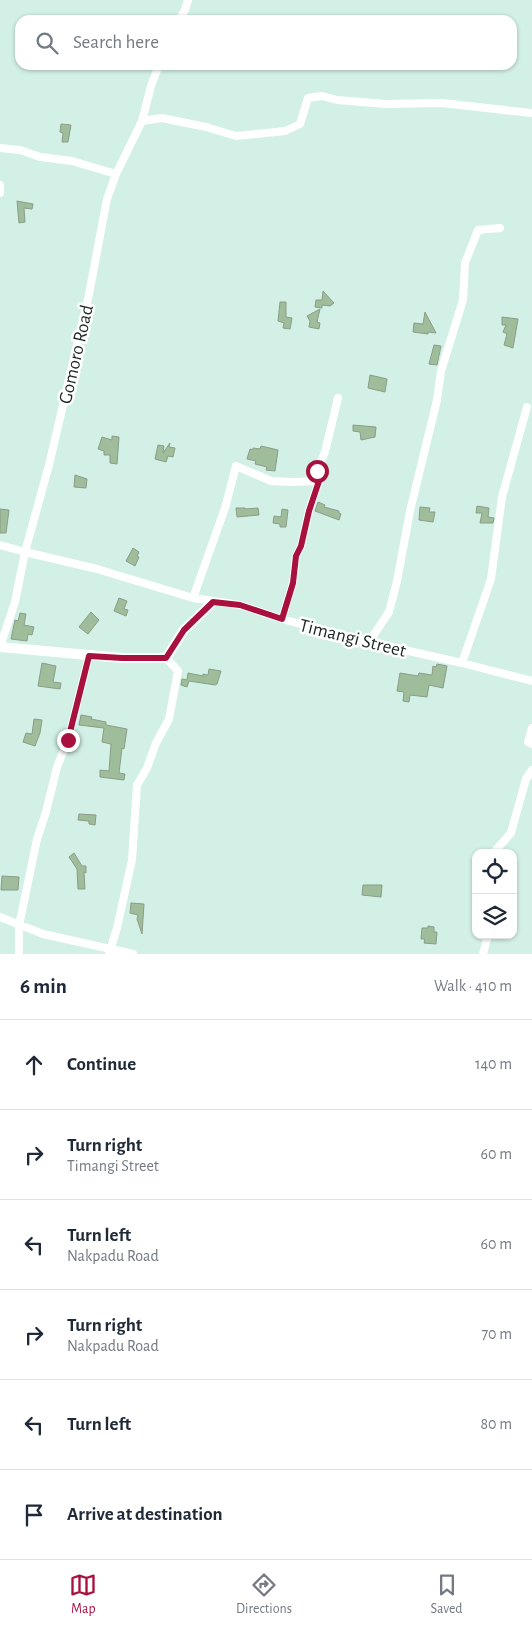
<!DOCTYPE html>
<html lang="en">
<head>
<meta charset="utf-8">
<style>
  :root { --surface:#fff; --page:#f2f2f3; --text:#1f2937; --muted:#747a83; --line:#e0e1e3; --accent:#a8103e }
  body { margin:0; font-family:"Alegreya Sans",sans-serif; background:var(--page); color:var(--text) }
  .controls { position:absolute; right:15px; bottom:15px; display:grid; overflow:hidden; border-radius:10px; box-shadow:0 1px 4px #0004 }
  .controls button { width:45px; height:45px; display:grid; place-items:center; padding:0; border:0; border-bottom:1px solid var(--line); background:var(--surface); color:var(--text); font:25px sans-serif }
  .stop { position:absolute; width:15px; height:15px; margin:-11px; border:4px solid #a8103e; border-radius:50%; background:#fff }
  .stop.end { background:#a8103e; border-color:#fff; box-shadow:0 1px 5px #0008 }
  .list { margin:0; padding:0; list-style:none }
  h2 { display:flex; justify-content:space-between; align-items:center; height:65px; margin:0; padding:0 20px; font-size:21px }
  h2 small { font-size:16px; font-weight:400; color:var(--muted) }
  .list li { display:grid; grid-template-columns:32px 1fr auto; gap:15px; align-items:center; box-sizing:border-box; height:90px; padding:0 20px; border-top:1px solid var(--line) }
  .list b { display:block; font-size:19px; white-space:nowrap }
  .list p { margin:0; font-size:16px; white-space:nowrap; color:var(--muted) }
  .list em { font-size:16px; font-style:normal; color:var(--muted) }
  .icon { flex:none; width:28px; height:28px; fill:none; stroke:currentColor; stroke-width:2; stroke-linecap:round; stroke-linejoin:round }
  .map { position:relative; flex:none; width:532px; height:954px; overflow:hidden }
  .search { position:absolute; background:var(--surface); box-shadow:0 1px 4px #0004; left:15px; right:15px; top:15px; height:55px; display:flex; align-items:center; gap:12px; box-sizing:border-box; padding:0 18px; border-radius:15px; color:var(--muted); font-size:19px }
  .sheet { height:605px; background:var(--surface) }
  nav { display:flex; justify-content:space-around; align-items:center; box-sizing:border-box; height:70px; border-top:1px solid var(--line); background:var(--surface); font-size:14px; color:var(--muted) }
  nav a { display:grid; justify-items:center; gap:2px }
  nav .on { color:var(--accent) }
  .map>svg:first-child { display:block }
  .building { fill:#9fbd9a; stroke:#8c9c89 }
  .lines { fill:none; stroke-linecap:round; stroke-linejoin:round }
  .minor { stroke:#fff; stroke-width:8 }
  .tertiary { stroke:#fff; stroke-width:10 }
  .route { stroke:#a8103e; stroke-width:6 }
  .labels { text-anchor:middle; stroke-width:5; stroke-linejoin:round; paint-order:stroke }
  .street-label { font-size:19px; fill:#1e2926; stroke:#fff }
</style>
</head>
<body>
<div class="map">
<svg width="532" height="954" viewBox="0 0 532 954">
  <rect width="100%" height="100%" fill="#d2f0e6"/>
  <path class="building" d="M61,124L71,125L68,142H62L63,133L60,132Z
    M17,201L33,204L32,209L24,208L25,222L19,223Z
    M323,291L334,303L330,306L322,305V308L315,307L316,300H322Z
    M280,302H286V317L292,318L290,329L283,328L284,323L278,321Z
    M320,309L317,322L320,323L319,329L309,327L310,321L307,316Z
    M425,312L436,333L428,332V334L413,332L414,323L423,324Z
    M502,317L518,319L513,348L504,345L507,334L503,332L506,325H502Z
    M434,345L441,346L437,365L429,364Z
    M370,375L387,379L385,392L368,388Z
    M353,425L376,427L375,437L361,440L360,432L353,431Z
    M112,436L119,437L117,464L110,463V455H104V451L98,449L102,437L112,440Z
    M170,443L169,447L175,448L173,457L168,456L166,462L155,459L158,445L164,446L163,453Z
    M261,446L278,450L275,471L266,470L267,467L255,464L256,461L247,459L250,449L253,450V448L260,449Z
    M75,475L87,479L86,488L74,487Z
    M318,502L325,505L324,507L339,511V513L341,514L339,520L315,511Z
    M477,506L489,508L488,517L494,518L493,523H480L482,513H476Z
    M420,507L430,508L429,512H435L433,522L419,520Z
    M236,508H245V509L258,508L259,515L237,517Z
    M0,509L9,510L6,533H0Z
    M282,509L288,510L286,527H280V524L273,523L274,516L281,517Z
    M133,548L139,552L137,556L139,557L135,566L126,561Z
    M119,598L127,601L124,609L128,610L126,616L114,611Z
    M91,612L99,620L88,634L79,627Z
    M20,613L26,614L24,625L34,627L32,635L28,634L27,641L11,639L15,620L18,621Z
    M42,663L56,666L53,682L61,683L60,689L38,686Z
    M437,664L447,666L443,688L429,685L427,697L410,695L409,702L403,701L404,692L397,691L400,673L418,676L419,673L432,675L433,666L436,667Z
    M209,669L221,671L217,684L215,685L189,681L187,687L181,685L182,679L187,680L188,673L203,676V674L208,675Z
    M81,715L92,717L91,719L106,722V725L127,729L124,749L122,748L119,773L125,774L124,780L100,777V770L109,771L111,744L102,742L104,728L79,725Z
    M34,719L42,720L40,733L35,746L23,742L26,733L32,734Z
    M79,814L96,815L95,825L89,824V821L78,820Z
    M74,853L82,866H86V873L84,872L85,889H78L77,869L69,857Z
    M2,876L19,877L18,890H1Z
    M363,885H382L381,897L362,895Z
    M131,903L144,904L142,934L137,919L138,915L130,913Z
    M428,926L434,927V932H437L436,944L424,943L425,939H421L422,928H428Z"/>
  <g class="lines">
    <path class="minor" d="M179,20L185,10L188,0
      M142,121L162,118L206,127L236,136L285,131L300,124L308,98L322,96L337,100L387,104L442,103L531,113
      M0,148L20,150L40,157L72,161L116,174
      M0,185V193
      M0,545L25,552L97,569L193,598L240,605L282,619L369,642L462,663L532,681
      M193,598L225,508L236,466L271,481L292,482L319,481
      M282,619L293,583L296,556L301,546L309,511L319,481L317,471L325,452L338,398
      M369,642L389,612L397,581L410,511L437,400L441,371L463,300L465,263L478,230L500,228
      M0,647L15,602L25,552L49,465L89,294L107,199L116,174L142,121L151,86L159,65
      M462,663L491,579L502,497L527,407
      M532,728L528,742L532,744
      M497,853L496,850L511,833L526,779L532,770
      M0,917L43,934L133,954
      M19,954V926L37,839L46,812L57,767L68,740L89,656
      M109,954L117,928L132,860L137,785L147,768L156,743L169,719L178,671L166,658
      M483,954L488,935"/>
    <path class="tertiary" d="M0,647L122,658H166L184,630L213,602"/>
  </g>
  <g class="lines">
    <path class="route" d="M68,740L89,656L122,658H166L184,630L213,602L240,605L282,619L293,583L296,556L301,546L309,511L319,481L317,471"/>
  </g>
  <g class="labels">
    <g class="street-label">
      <text transform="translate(75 354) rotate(-77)" y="7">Gomoro Road</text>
      <text transform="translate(353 637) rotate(14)" y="7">Timangi Street</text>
    </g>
  </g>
</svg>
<div class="controls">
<button><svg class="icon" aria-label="locate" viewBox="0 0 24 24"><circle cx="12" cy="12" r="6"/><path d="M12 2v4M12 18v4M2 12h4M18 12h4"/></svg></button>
<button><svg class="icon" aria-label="layers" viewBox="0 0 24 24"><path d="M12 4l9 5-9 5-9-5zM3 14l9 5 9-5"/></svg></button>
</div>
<div class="stop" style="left:317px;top:471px"></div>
<div class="stop end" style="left:68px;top:740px"></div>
<div class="search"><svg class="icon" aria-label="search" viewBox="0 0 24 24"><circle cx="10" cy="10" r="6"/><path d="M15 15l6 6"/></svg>Search here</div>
</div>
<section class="sheet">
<h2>6 min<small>Walk · 410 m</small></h2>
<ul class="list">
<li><svg class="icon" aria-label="ahead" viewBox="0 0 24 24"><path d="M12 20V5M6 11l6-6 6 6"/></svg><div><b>Continue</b></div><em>140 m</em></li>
<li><svg class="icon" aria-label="right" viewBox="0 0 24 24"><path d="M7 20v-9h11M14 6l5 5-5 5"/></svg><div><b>Turn right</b><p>Timangi Street</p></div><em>60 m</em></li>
<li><svg class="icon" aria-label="left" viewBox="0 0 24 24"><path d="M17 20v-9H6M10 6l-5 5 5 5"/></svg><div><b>Turn left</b><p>Nakpadu Road</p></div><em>60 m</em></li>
<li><svg class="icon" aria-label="right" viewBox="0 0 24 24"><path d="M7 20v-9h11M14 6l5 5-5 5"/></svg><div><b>Turn right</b><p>Nakpadu Road</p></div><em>70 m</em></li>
<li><svg class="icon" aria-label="left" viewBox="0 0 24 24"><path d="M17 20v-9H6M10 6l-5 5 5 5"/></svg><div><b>Turn left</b></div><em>80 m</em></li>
<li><svg class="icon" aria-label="arrive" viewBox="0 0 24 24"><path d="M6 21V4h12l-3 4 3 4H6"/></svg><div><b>Arrive at destination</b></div></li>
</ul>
</section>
<nav>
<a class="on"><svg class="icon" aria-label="map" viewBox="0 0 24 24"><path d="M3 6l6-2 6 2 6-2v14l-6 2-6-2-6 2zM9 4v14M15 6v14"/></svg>Map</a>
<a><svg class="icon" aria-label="directions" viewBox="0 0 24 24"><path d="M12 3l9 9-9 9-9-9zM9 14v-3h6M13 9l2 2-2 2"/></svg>Directions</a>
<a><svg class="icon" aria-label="saved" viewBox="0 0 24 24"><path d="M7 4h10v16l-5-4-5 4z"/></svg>Saved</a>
</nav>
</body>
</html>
